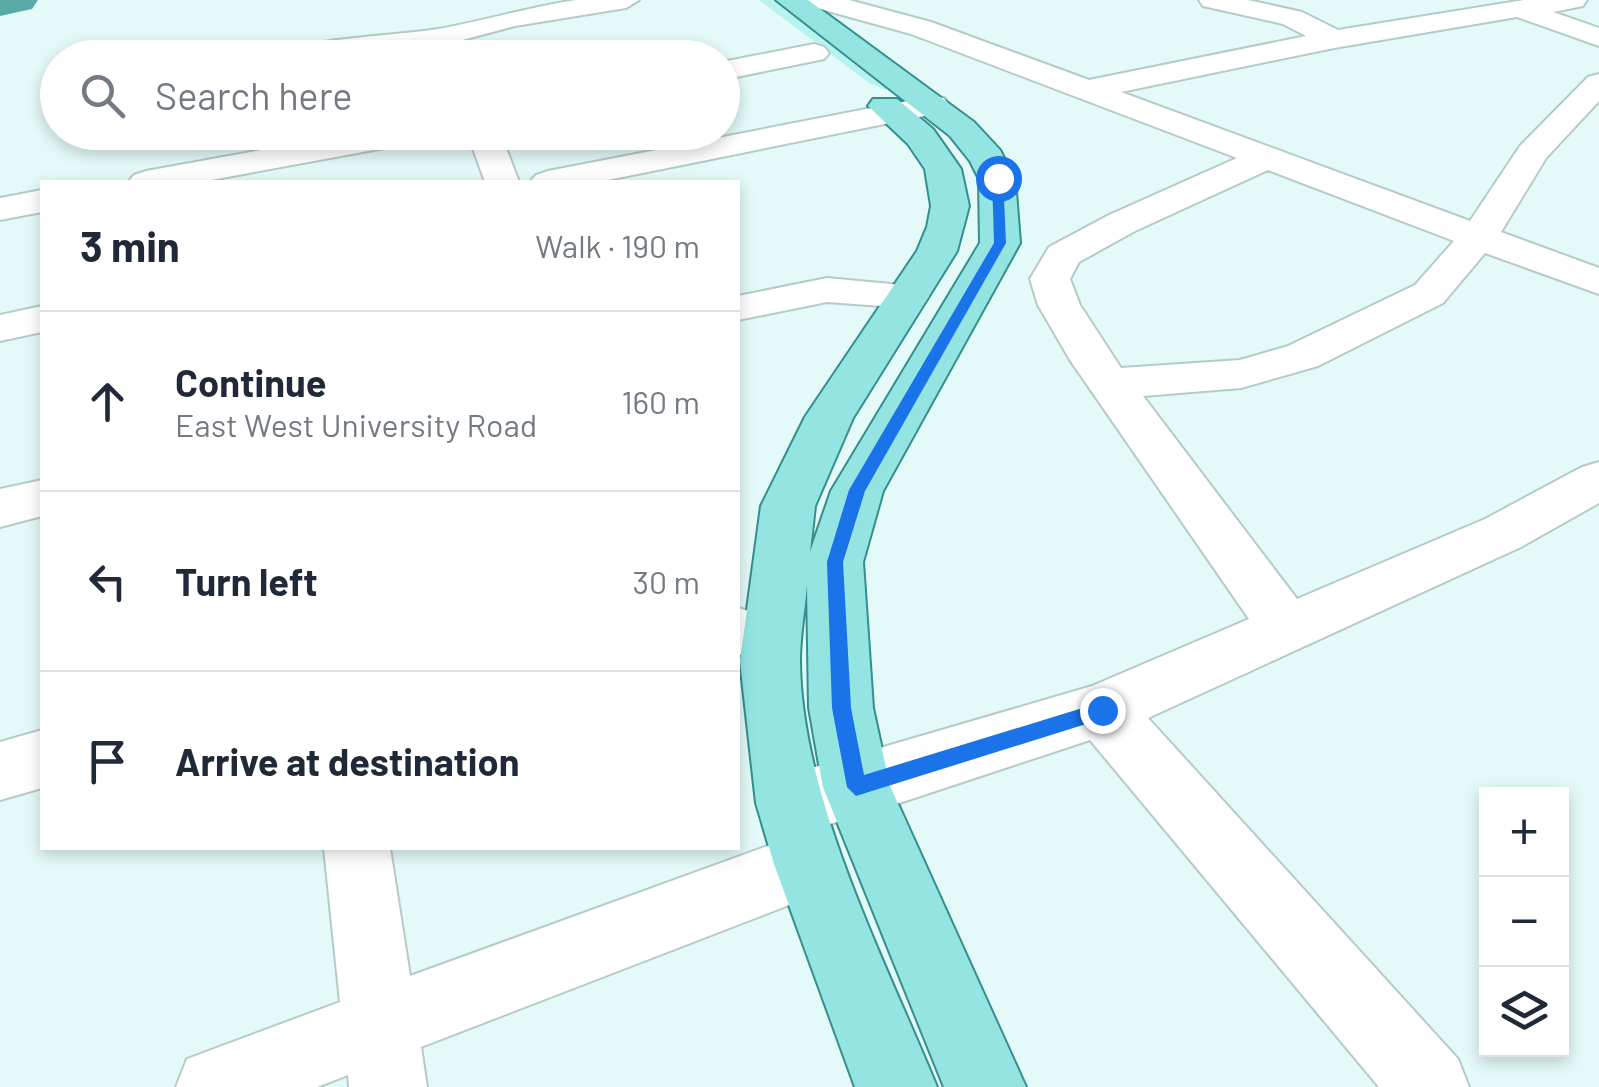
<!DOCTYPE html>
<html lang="en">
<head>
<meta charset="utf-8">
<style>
  :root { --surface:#fff; --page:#f6f6f7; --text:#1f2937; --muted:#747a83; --line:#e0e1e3 }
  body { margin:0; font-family:Barlow,sans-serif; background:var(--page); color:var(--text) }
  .controls { position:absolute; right:30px; bottom:30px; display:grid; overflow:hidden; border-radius:0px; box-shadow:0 5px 15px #0003 }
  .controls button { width:90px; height:90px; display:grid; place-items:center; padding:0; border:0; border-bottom:2px solid var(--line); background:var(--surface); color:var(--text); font:50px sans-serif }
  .stop { position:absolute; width:30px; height:30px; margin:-22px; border:8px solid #1a73e8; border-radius:50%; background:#fff }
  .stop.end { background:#1a73e8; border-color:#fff; box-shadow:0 2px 10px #0008 }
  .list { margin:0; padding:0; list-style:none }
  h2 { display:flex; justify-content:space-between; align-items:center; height:130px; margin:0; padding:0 40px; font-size:42px }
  h2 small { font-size:32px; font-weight:400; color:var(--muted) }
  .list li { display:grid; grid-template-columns:65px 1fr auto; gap:30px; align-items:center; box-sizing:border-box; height:180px; padding:0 40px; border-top:2px solid var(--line) }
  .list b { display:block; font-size:38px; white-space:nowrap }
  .list p { margin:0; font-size:32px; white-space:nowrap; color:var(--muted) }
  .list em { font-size:32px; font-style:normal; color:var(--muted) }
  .icon { flex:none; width:55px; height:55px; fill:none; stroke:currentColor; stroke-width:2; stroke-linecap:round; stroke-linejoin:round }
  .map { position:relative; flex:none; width:1599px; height:1087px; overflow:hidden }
  .search { position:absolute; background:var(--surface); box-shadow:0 5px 15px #0003; left:40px; top:40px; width:700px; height:110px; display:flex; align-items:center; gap:25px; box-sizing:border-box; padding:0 35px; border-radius:55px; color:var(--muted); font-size:38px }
  .panel { position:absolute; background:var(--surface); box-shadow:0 5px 15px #0003; left:40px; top:180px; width:700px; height:670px; border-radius:0px }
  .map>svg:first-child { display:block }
  .green { fill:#b8f3f0 }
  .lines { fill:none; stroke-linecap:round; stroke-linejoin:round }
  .river { fill:#58aba7; fill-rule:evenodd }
  .street-casing { stroke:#b5cbc9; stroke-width:4 }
  .primary-casing { stroke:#358f8c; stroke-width:4 }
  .street { fill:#fff; fill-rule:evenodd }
  .primary { fill:#94e5e2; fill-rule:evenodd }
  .route { fill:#1a73e8 }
</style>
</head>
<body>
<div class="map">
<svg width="1599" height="1087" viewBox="0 0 1599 1087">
  <rect width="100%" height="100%" fill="#e3faf8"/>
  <path class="green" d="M759,0H776L888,85L886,90L869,83Z"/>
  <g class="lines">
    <path class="river" d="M0,0H38L32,9L0,16Z"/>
    <g class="street-casing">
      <path id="street" d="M576,0H639L626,8L515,26L440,46L326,58H272L276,52C329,37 383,37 438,29C484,21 529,7 576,0Z
        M806,0H849L931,22L1089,80L1306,36L1283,24L1203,6L1199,0H1248L1302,12L1338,30L1524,0H1587L1583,6L1553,12L1599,28V46L1517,17L1334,48L1121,92L1470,221L1520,146L1588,77L1599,74V101L1546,158L1501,232L1599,268V294L1485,253L1443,303L1318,366L1241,388L1143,396L1297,599L1485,519L1582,467L1599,462V503L1521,547L1148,718L1458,1059L1469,1087H1379L1090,740L857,817L790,834L767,825L758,803L767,781L1092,686L1249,619L1070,360L1038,305L1030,279L1049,247L1109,215L1237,158L911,34L810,6ZM1268,170L1454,241L1415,285L1288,346L1240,360L1121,368L1080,305L1070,279L1079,262L1135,231Z
        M814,44L824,47L829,53L824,59L722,80V62Z
        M933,96L944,98L949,105L944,112L598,182H530L536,175L548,171Z
        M360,132H433L429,139L417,142L200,182H128L134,175L146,171Z
        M467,132H500L519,182H485Z
        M42,190V212L0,220V198Z
        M827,278L923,287L929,296L923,305L909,308L827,302L738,320V296Z
        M42,306V332L0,341V315Z
        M42,480V516L0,527V489Z
        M738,608L792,623L801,640L792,657L772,664L738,654Z
        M42,730V788L0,800V742Z
        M809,831L833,840L843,864L833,888L421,1047L427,1087H349L348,1075L317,1087H176L187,1059L340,1002L324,848H390L410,976Z"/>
    </g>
    <g class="primary-casing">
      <path id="primary" d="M776,0H808L974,122L1000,150L1015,179L1020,243L883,491L863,562L873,708L890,786L1026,1087H944L823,787L809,708L807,585C805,609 800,635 800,661C801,799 885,960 937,1087H855L774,864L756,803L740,661L761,506L805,417L917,251L927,227L931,206L925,169L908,144L868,106L873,99H897L933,129L961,169L969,206L957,251L853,418L815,506L810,552L831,491L980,243L979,179L970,161L950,136Z"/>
    </g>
    <use href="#street" class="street"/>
    <use href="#primary" class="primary"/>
  </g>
  <path class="route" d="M998,175L1003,178L1006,243L865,491L843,562L851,708L864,775L1102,702L1112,710L1102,719L856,796L847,787L832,708L827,562L849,490L994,243L992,178Z"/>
</svg>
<div class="controls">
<button>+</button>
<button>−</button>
<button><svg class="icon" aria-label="layers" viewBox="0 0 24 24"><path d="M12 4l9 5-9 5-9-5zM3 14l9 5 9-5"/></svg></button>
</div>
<div class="stop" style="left:998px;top:178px"></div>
<div class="stop end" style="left:1102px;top:710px"></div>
<div class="search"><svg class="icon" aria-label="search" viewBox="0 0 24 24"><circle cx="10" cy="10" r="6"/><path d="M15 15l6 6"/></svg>Search here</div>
<section class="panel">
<h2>3 min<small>Walk · 190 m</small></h2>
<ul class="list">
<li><svg class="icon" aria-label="ahead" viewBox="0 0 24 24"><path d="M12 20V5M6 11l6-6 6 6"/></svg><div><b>Continue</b><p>East West University Road</p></div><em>160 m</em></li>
<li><svg class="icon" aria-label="left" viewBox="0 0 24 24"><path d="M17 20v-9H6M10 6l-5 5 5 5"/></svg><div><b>Turn left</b></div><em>30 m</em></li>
<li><svg class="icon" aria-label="arrive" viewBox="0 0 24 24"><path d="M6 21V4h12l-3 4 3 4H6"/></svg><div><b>Arrive at destination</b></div></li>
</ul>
</section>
</div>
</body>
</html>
